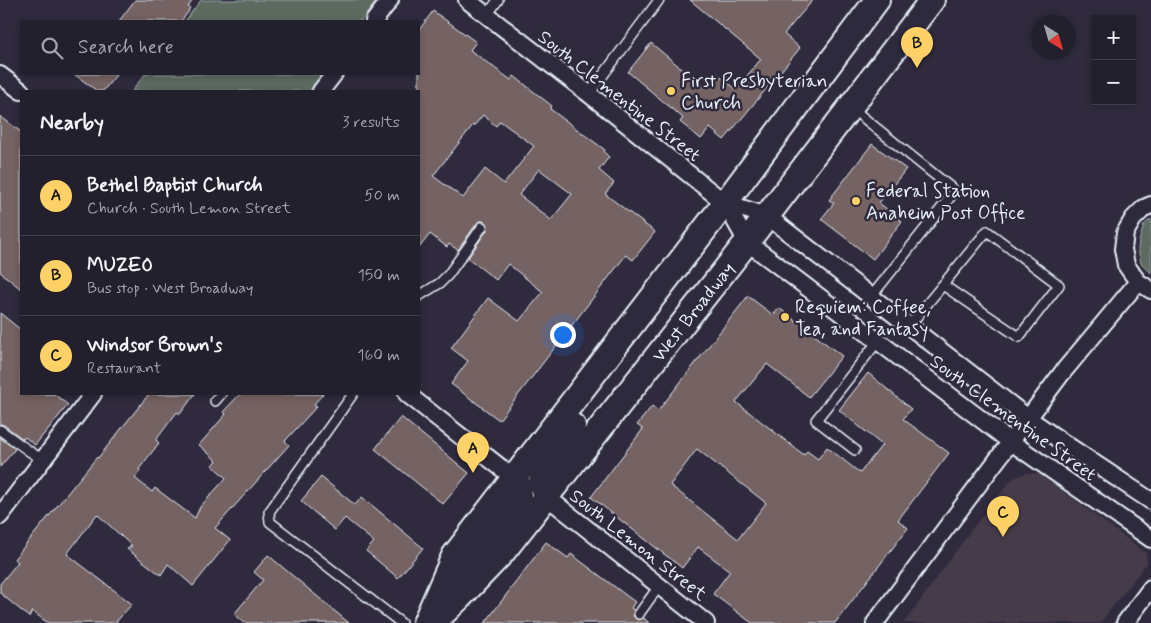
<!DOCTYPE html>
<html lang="en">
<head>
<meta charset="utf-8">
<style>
  :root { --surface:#23202e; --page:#2b2836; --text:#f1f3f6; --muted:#a3a3aa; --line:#403e4a; --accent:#ffd166 }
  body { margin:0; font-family:Mynerve,sans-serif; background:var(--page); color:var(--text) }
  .controls { position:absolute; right:15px; top:15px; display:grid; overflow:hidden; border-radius:0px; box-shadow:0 2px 8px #0003 }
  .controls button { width:45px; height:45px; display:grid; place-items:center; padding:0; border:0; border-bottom:1px solid var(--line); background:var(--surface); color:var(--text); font:25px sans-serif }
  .compass { position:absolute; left:1031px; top:15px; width:45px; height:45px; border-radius:50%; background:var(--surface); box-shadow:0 2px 8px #0003; rotate:143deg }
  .you { position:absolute; left:562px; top:334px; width:18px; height:18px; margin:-12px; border:4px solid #fff; border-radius:50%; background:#1a73e8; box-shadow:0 0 0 8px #1a73e833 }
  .badge { display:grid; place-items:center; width:32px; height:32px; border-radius:50%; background:var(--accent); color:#111; font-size:16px; font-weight:700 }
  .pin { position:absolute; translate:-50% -41px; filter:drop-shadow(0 1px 2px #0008) }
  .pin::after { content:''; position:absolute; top:26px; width:18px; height:15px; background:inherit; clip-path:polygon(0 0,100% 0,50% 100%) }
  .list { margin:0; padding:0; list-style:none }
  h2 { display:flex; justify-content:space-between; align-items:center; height:65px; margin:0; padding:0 20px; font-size:21px }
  h2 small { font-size:16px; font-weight:400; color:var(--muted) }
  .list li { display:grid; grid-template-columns:32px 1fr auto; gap:15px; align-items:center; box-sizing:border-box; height:80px; padding:0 20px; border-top:1px solid var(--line) }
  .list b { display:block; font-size:19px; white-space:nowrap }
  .list p { margin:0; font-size:16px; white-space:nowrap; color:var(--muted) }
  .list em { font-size:16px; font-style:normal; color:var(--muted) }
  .icon { flex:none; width:28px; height:28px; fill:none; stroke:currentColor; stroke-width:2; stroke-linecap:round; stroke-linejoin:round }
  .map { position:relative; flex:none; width:1151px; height:623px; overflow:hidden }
  .search { position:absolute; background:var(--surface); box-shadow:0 2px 8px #0003; left:20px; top:20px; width:400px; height:55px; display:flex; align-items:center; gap:12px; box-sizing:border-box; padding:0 18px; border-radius:0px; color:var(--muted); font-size:19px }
  .panel { position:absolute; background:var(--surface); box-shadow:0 2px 8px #0003; left:20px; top:90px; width:400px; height:305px; border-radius:0px }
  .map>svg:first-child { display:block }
  .built { fill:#443b48 }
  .green { fill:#5b6a60; stroke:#a2aeac }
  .building { fill:#756262; stroke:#e8f1f8; fill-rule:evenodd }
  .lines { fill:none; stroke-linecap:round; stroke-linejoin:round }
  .service-casing { stroke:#e8f1f8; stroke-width:12 }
  .minor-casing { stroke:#e8f1f8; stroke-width:20 }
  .secondary-casing { stroke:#e8f1f8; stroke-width:28 }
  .service { stroke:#2f2a3d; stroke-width:9 }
  .minor { stroke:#2f2a3d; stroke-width:16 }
  .secondary { stroke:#2f2a3d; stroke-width:24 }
  .poi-dot { fill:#ffd166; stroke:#2f2a3d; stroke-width:2 }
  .labels { text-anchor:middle; stroke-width:5; stroke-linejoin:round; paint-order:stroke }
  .poi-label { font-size:19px; fill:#e8f1f8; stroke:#2f2a3d; text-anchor:start }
  .street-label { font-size:19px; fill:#e8f1f8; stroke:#2f2a3d }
</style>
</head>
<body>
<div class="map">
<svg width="1151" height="623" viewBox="0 0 1151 623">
  <rect width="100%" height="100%" fill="#2f2a3d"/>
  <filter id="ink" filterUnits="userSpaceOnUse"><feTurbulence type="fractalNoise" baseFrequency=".02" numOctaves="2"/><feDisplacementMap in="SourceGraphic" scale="10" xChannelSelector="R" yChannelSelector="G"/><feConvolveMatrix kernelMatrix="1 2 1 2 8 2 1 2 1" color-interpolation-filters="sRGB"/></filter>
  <g filter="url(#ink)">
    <path class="built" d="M1026,473L1040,474L1146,553L1147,563L1100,623H904L974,526L1012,479Z"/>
    <path class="green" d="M201,0H377L361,21H185Z
      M145,74H322L309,91H132Z
      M1151,219V273L1141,263L1138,249L1139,241L1144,225Z"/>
    <path class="building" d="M135,0H193L188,7L190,8L188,11H189L181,21H119Z
      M690,0H813L784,34L800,48L724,140L710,128L701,139L680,122L683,118L628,72L651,43L705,88L717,74L736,89L761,59Z
      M433,11L476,42L470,50L511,80L514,76L552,106L550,109L605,150L604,152L609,157L599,170L614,183L605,194L655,232L633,260L626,255L499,420L451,384L468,361L451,348L488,298L519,321L543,292L508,264L496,280L468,258L487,230L488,225L483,221H480L477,223L458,250L449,244L447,247L430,234L419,248V30ZM483,115L496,126L500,121L534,146L504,184L485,169L463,198L433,176L473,125L474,126ZM539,169L572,194L551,220L519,195Z
      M74,74H117L103,91H97Z
      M0,116L21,132V289L0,272Z
      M872,144L906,169L879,203L902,221L873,259L821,219L834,203L829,200Z
      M748,296L773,315L779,308L842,356L809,397L767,364L736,402L804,455L807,451L818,459L827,447L860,473L882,445L839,410L868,373L911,409L903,419L949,453L898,520L908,528L835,623H752L713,594L730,571L698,547L682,568L591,497L643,429L637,425L652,406L658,411ZM697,449L766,503L738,539L670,485Z
      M0,313L21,330V394H54L68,405L35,445L25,437L23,439L4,425L0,424Z
      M149,394H195L180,414L177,412L156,440L159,443L139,469L140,471L135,478L152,492L155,488L195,518L200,507L226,478L212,465L217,461L199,445L226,414L223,412L240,394H323L314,404L317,406L285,441L289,445L215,528L230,540L193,586L168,564L161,575L127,549L132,546L97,514L67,554L132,604L115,623H48L32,611L29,617L0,593V584L18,562L14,559L97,457L98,458Z
      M401,417L469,473L443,504L375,449Z
      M0,438L15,449L0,467Z
      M321,477L355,505L362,497L423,548L398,578L366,551L374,542L345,518L335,530L301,501Z
      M546,542L568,558L571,554L635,602L631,608L634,610L633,614L634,617L638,620L644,618L649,623H485Z
      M268,555L349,623H245L234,614L263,580L254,572Z"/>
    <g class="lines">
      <g class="service-casing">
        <path id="service" d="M487,15L498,0
          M589,94L659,0
          M850,107L955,191L871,297
          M419,296L440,283L448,275L482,227
          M909,326L987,231L1059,285L1019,337L943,285
          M353,394L269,512L270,522L401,623
          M215,401L221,394
          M0,430L29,451L43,460
          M855,450L816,420L878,341
          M639,614L659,586"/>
      </g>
      <g class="minor-casing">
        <path id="minor" d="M467,0L589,94L725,203L767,216L1028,418L1061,441L1151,501
          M374,21L390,0
          M0,75L21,91
          M321,91L334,74
          M725,203L747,242L1011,442L1151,539
          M1151,205L1144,208L1133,219L1125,233L1123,249L1126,265L1138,282L1151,290
          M407,394L514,478
          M547,497L706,623
          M0,516L93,394
          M875,623L1062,373L1138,282
          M1125,623L1151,588"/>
      </g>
      <g class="secondary-casing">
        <g id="secondary">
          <path d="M547,497L541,481C548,461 560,444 573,426"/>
          <path d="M461,583L465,573L493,532L514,506L519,496L520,488L514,478"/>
          <path d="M425,623L454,556L725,203L877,0"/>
          <path id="s1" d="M433,623L460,597L502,553L747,242L932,0"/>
        </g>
      </g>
      <use href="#service" class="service"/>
      <use href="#minor" class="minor"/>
      <use href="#secondary" class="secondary"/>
    </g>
  </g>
  <g class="poi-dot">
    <circle cx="671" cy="91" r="5"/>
    <circle cx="856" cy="201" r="5"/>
    <circle cx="785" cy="317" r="5"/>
  </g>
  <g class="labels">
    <g class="poi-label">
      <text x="681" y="87">First Presbyterian<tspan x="681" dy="22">Church</tspan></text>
      <text x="866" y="197">Federal Station<tspan x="866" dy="22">Anaheim Post Office</tspan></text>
      <text x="795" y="313">Requiem: Coffee,<tspan x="795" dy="22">Tea, and Fantasy</tspan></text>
    </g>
    <g class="street-label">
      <text transform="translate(620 95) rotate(38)" y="7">South Clementine Street</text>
      <text dy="7" stroke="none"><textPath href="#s1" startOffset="406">West Broadway</textPath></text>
      <text transform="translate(1014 417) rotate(36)" y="7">South Clementine Street</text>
      <text transform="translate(639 544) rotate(38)" y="7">South Lemon Street</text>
    </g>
  </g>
</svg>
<div class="controls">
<button>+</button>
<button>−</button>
</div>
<svg class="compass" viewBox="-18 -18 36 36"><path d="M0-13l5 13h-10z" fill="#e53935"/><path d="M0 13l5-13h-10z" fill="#a3a3aa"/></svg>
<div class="you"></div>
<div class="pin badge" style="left:473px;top:473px">A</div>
<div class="pin badge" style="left:917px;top:68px">B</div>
<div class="pin badge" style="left:1003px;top:537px">C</div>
<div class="search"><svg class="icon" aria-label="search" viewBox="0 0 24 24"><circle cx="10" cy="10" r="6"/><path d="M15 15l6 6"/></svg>Search here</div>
<section class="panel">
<h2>Nearby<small>3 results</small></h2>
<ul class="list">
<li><span class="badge">A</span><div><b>Bethel Baptist Church</b><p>Church · South Lemon Street</p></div><em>50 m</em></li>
<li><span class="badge">B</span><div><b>MUZEO</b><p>Bus stop · West Broadway</p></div><em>150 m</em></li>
<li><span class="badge">C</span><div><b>Windsor Brown's</b><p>Restaurant</p></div><em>160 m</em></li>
</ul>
</section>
</div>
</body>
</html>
